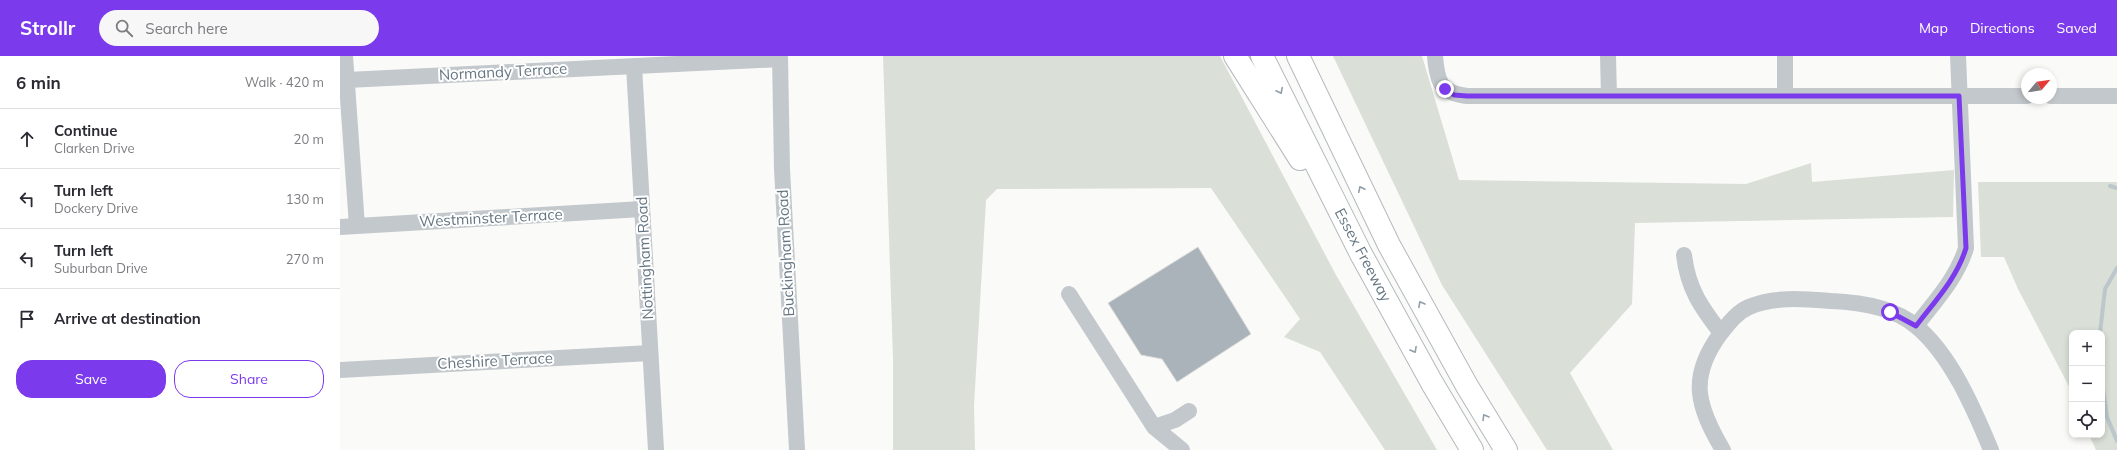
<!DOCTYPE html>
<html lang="en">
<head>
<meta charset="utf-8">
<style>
  :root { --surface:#fff; --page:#f7f7f7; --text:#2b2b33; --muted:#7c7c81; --line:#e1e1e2; --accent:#7c3aed }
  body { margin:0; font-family:Mulish,sans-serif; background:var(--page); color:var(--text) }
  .controls { position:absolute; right:12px; bottom:12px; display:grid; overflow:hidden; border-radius:8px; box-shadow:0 2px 6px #0003 }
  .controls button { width:36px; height:36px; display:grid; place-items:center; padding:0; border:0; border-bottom:1px solid var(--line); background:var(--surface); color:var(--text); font:20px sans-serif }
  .compass { position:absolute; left:1681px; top:12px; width:36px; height:36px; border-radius:50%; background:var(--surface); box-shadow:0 2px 6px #0003; rotate:61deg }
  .stop { position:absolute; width:12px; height:12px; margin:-9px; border:3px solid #7c3aed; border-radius:50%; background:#fff }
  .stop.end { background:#7c3aed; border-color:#fff; box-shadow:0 1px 4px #0008 }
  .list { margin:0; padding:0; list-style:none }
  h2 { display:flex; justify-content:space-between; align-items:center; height:52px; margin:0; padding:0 16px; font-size:17px }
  h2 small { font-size:13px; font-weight:400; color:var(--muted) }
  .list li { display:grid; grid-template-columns:26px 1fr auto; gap:12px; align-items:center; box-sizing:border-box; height:60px; padding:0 16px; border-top:1px solid var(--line) }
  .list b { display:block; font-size:15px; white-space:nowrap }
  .list p { margin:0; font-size:13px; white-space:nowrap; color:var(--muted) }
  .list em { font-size:13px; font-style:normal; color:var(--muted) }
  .actions { display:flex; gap:8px; padding:12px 16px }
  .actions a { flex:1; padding:9px 0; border:1px solid var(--accent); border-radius:16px; text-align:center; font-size:14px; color:var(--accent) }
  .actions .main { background:var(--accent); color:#fff }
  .icon { flex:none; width:22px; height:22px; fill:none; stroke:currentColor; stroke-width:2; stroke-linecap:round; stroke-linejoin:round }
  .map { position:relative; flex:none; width:1777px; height:394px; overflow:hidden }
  header { display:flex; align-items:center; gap:24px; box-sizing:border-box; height:56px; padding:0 20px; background:var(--accent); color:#fff }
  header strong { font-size:19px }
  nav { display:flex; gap:22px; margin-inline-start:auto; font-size:14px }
  .search { width:280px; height:36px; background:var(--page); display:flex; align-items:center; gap:10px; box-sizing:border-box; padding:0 14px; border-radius:22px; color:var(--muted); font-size:15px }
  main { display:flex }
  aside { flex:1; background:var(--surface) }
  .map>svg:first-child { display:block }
  .green { fill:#dadfd7 }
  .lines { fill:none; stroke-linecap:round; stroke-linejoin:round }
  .stream { stroke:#bbc7cb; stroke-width:4 }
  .building { fill:#aab3b9; stroke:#dcdcda }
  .highway-casing { stroke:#b4b9bd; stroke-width:24 }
  .minor { stroke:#c3c8cc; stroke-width:16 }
  .highway { stroke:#fff; stroke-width:22 }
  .oneway { stroke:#939fa8 }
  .route { stroke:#7c3aed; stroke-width:5 }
  .labels { text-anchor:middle; stroke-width:4; stroke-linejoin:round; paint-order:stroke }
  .street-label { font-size:15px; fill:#657683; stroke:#fff }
</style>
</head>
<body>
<header>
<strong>Strollr</strong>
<div class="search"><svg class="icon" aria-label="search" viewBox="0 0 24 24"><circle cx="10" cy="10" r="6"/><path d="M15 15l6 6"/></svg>Search here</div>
<nav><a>Map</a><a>Directions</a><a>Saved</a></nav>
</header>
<main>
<aside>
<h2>6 min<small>Walk · 420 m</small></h2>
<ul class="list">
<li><svg class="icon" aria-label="ahead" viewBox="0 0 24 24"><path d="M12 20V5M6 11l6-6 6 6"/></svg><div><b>Continue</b><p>Clarken Drive</p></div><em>20 m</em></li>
<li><svg class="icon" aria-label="left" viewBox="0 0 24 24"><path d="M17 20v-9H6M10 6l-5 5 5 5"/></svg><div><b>Turn left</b><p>Dockery Drive</p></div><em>130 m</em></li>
<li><svg class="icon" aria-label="left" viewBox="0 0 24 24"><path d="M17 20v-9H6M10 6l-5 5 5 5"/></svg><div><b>Turn left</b><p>Suburban Drive</p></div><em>270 m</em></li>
<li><svg class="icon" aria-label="arrive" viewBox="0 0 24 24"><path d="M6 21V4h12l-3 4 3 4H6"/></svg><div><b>Arrive at destination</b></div></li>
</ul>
<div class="actions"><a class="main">Save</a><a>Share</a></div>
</aside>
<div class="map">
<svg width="1777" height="394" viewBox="0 0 1777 394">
  <rect width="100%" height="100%" fill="#fafaf8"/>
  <path class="green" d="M543,0H880L996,219L1097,394H1045L980,296L944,281L960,263L871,132L657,133L646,144L634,350L635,394H553V302Z
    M993,0H1082L1119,124L1406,128L1471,107L1472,126L1614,114L1613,161L1295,167L1292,248L1230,317L1273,394H1207L1102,229Z
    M1638,126H1777V394H1756L1749,379H1762V277H1732V336L1678,233L1664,201H1641Z"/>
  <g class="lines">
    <path class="stream" d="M1770,130L1777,132
      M1760,277L1765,233L1777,212
      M1762,326L1767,361L1777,385"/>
  </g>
  <path class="building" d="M858,191L911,278L837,326L822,303L801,299L768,247Z"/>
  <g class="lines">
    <g class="highway-casing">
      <path id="highway" d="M895,0L960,103
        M922,0L1021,198L1092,327L1132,394
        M958,0L1049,189L1127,330L1166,394"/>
    </g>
    <path class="minor" d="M5,0L17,170
      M440,0L442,113L457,394
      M1095,0C1097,25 1100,37 1127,40H1687
      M1268,0L1269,40
      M1445,0V40
      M294,10L316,394
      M7,24L440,3
      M1711,40H1777
      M0,171L302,153
      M1344,199C1348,233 1361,251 1381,277
      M729,238L814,371L842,394
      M1576,270C1595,245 1617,222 1626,192L1618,0
      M0,314L310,297
      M814,371L835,364L849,355
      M1383,394C1357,350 1348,321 1381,277C1389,267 1397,256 1409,251C1434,240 1465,243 1491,245C1519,246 1553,251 1576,270C1611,299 1634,353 1651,394"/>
    <use href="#highway" class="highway"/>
  </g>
  <defs><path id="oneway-chevron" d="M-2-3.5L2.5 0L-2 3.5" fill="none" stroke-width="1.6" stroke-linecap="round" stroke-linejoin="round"/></defs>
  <g class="oneway">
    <use href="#oneway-chevron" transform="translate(940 35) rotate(63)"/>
    <use href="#oneway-chevron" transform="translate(1021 133) rotate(-116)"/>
    <use href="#oneway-chevron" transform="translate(1081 248) rotate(-119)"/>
    <use href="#oneway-chevron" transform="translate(1074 294) rotate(61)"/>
    <use href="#oneway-chevron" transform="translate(1145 361) rotate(-121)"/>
  </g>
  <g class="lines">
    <path class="route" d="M1105,33L1114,39L1127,40H1619L1626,192C1617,222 1595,245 1576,270L1550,256"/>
  </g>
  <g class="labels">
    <g class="street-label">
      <text transform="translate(163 16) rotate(-3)" y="5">Normandy Terrace</text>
      <text transform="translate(151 162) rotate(-3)" y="5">Westminster Terrace</text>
      <text transform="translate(446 197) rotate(-93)" y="5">Buckingham Road</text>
      <text transform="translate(1023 199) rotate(62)" y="5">Essex Freeway</text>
      <text transform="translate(305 202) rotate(-93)" y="5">Nottingham Road</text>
      <text transform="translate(155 305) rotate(-3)" y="5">Cheshire Terrace</text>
    </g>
  </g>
</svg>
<div class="controls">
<button>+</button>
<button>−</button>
<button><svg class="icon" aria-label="locate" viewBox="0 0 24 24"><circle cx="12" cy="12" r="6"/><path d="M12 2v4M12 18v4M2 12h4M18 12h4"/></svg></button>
</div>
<svg class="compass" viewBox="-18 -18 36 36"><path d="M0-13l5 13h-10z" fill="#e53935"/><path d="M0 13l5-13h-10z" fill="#7c7c81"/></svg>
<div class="stop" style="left:1550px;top:256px"></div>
<div class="stop end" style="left:1105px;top:33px"></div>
</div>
</main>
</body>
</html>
